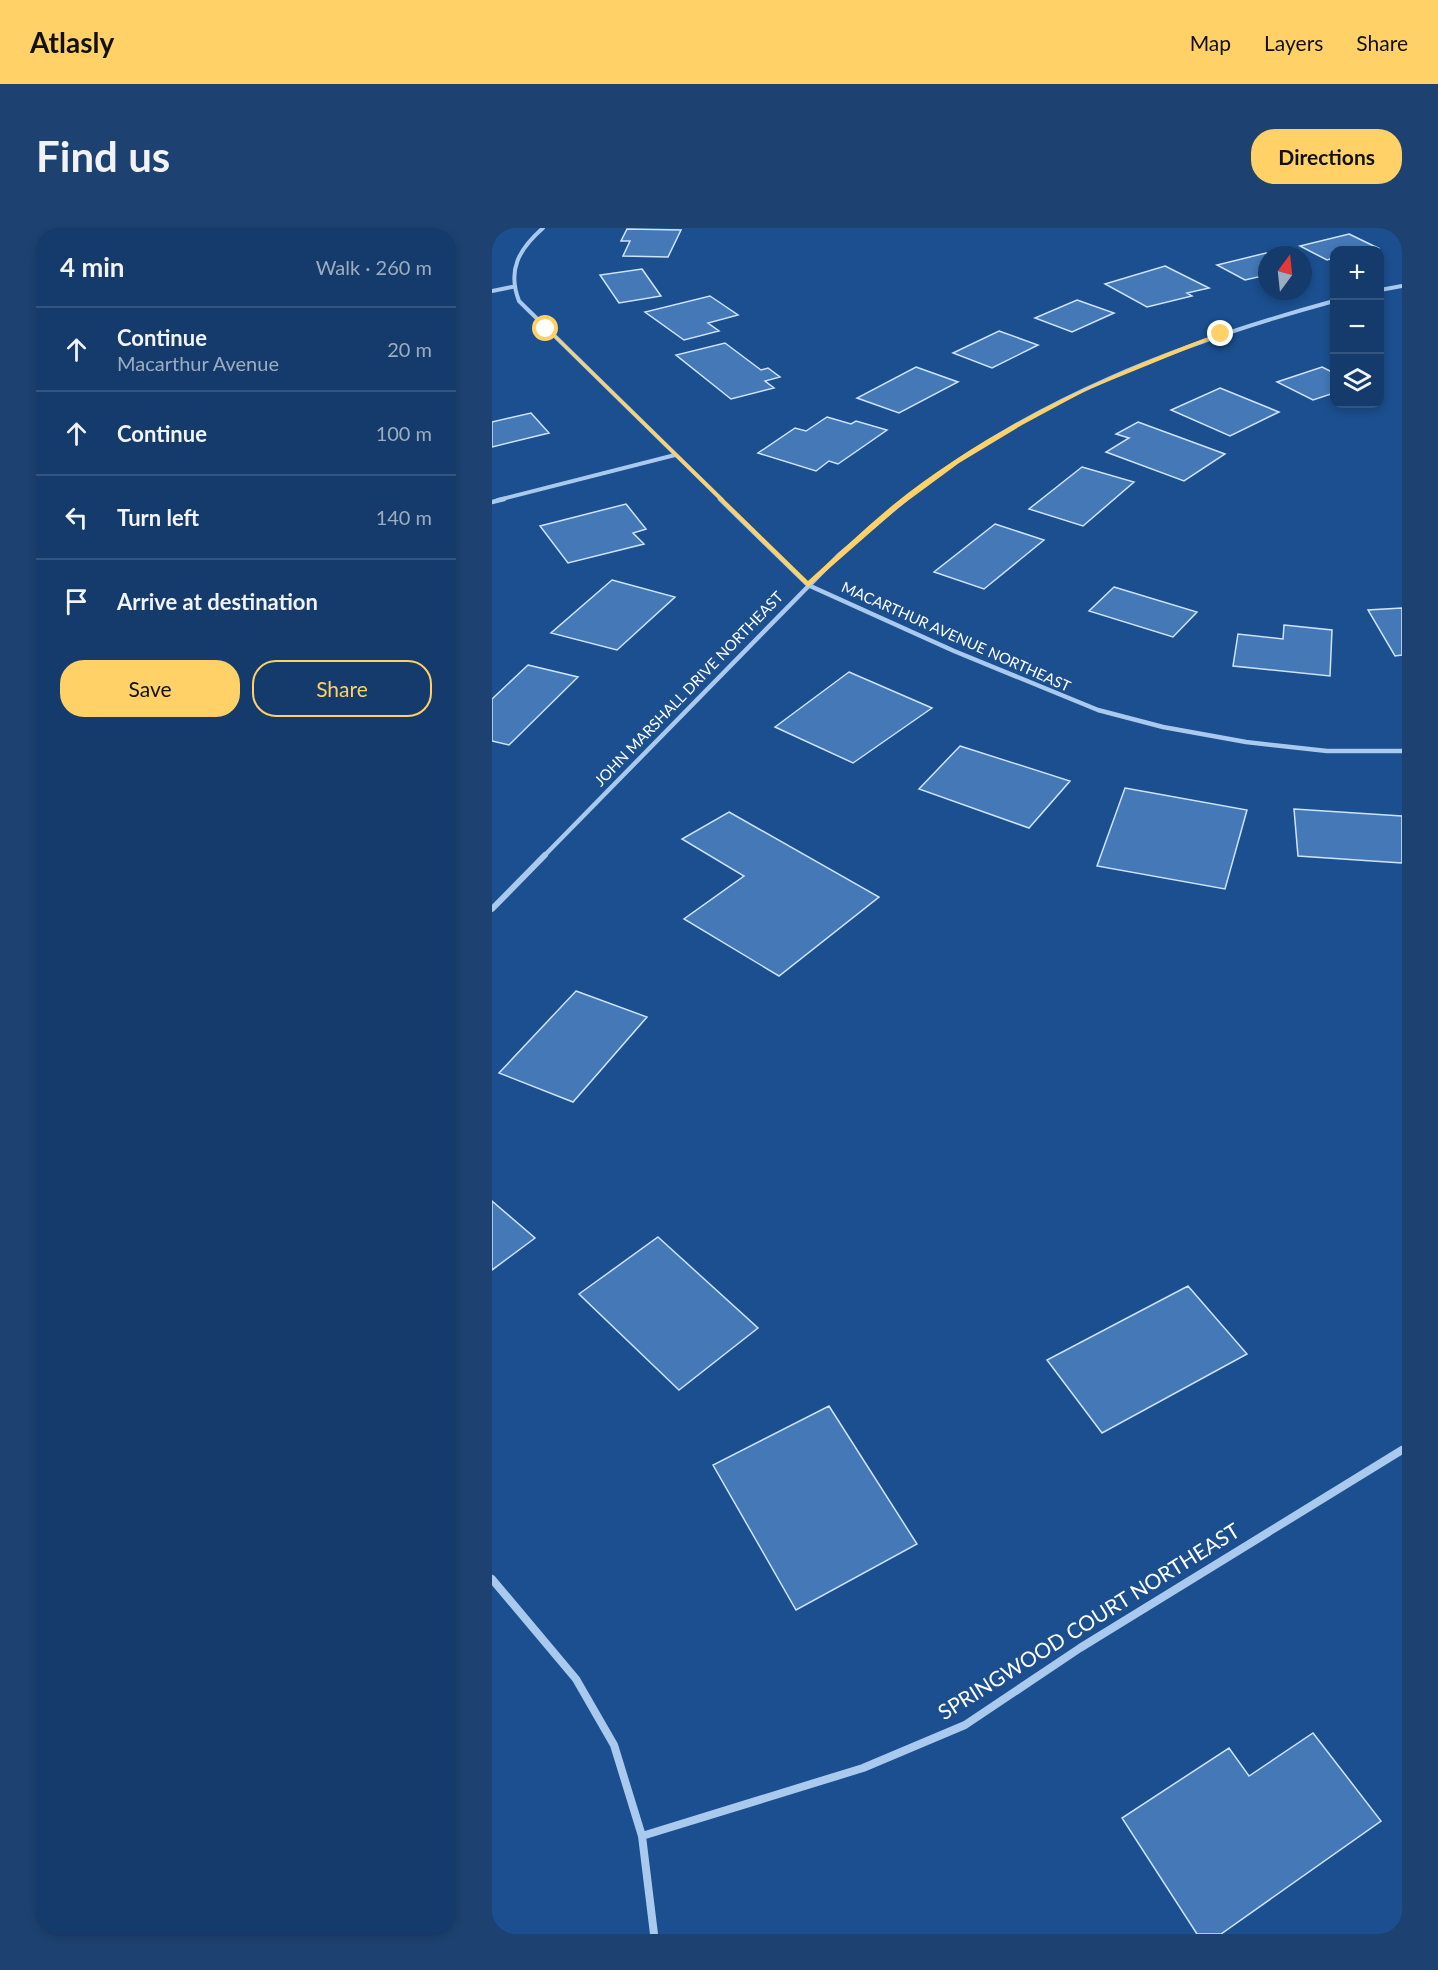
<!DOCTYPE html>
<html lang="en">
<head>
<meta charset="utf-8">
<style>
  :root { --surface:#143b6b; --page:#1d4271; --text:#f1f3f6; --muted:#9dadc1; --line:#33557e; --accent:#ffd166 }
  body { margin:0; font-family:Lato,sans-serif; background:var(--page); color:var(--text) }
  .controls { position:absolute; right:18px; top:18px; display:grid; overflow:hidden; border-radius:12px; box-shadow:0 3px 9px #0003 }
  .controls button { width:54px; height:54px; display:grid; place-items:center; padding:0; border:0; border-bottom:2px solid var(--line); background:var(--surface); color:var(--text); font:30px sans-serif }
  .compass { position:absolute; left:766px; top:18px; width:54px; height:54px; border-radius:50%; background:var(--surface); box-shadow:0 3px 9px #0003; rotate:15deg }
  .stop { position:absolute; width:18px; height:18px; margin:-14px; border:4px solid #ffd166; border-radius:50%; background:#fff }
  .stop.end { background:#ffd166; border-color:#fff; box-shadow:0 2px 6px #0008 }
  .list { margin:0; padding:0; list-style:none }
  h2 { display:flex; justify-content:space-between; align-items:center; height:78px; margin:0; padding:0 24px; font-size:26px }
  h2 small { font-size:20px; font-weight:400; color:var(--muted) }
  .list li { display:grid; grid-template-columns:39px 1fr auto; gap:18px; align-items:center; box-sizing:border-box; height:84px; padding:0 24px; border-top:2px solid var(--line) }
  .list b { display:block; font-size:22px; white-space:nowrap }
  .list p { margin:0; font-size:20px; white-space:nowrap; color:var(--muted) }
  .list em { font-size:20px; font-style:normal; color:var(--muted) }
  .actions { display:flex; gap:12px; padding:18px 24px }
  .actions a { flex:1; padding:14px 0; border:2px solid var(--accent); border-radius:24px; text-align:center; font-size:21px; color:var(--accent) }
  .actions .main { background:var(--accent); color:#111 }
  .icon { flex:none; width:33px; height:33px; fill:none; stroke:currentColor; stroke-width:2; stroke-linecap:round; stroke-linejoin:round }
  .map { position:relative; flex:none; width:910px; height:1706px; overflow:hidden; border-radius:24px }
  header { display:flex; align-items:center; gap:36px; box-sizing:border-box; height:84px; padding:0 30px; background:var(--accent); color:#111 }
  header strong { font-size:28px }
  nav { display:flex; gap:33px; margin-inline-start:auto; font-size:21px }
  .intro { display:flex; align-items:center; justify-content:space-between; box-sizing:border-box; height:144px; padding:0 36px }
  h1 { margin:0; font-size:42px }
  .button { padding:15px 27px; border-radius:24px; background:var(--accent); color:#111; font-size:21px; font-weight:700 }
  main { display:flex; gap:36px; padding:0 36px }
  aside { flex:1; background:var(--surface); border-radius:24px; box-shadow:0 3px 9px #0003 }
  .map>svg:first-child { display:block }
  .building { fill:#4478b7; stroke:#cfe3fa; stroke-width:1.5 }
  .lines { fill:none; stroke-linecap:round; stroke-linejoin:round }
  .minor-far3 { stroke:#a9c9ee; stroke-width:4 }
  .minor-far2 { stroke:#a9c9ee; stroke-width:4.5 }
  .minor-far1 { stroke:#a9c9ee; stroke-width:6 }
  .minor { stroke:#a9c9ee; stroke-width:8 }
  .route { fill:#ffd166 }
  .labels { text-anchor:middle; stroke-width:5; stroke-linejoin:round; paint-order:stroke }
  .far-street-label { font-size:15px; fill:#fff; stroke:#1b4f8f }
  .near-street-label { font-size:21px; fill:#fff; stroke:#1b4f8f }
</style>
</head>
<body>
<header>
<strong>Atlasly</strong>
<nav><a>Map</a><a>Layers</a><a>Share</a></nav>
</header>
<div class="intro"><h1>Find us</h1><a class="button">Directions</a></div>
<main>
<aside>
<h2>4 min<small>Walk · 260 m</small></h2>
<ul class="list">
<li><svg class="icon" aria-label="ahead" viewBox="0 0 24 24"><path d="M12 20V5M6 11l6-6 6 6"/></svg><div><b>Continue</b><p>Macarthur Avenue</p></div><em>20 m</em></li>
<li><svg class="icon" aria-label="ahead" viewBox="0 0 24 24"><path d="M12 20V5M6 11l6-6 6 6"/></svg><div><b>Continue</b></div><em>100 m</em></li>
<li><svg class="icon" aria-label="left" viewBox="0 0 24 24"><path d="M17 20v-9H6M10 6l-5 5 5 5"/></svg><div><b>Turn left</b></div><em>140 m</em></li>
<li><svg class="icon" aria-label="arrive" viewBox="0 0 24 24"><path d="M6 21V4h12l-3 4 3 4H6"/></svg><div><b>Arrive at destination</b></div></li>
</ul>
<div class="actions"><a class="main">Save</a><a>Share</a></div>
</aside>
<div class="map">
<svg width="910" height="1706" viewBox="0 0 910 1706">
  <rect width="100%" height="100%" fill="#1b4f8f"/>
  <path class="building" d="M135,1L189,2L176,29L131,28L138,13H129Z
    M857,6L886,20L874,22H842V30L835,32L808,18Z
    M774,25L779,27H775V47L753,52L725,37Z
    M673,38L717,60L695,65L700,68L655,79L613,56Z
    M150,41L169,68L127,75L108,47Z
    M218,68L246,87L216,95L227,103L192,112L153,84Z
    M585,72L622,85L580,104L543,90Z
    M507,103L546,117L500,140L461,125Z
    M233,115L269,142L276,140L288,149L273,153L282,160L239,171L184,127Z
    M424,139L466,154L407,185L365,170Z
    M830,139L842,145V165L821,172L785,154Z
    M728,160L787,184L738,208L679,182Z
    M39,185L57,205L0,219V194Z
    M335,189L359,196L364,193L395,202L346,236L337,233L324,243L266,225L303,200L314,203Z
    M646,194L733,226L692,253L614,224L637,210L624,206Z
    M590,239L642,254L591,298L537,281Z
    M134,276L154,301L141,305L152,316L76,335L48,298Z
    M503,296L552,312L492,361L442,344Z
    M120,352L183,369L125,422L59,405Z
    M622,359L705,384L681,409L597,383Z
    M910,380V427L903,428L876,382Z
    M792,397L840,402L838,448L741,438L746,406L791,411Z
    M36,437L86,449L17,517L0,513V471Z
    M357,444L440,480L361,535L283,499Z
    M468,518L578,553L537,600L427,561Z
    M633,560L755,582L733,661L605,638Z
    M802,581L910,588V635L806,628Z
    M237,584L387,669L287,748L192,691L252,648L190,611Z
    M84,763L155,789L81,874L7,845Z
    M0,973L43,1010L0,1042Z
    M166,1009L266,1100L187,1162L87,1066Z
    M696,1058L755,1126L610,1205L555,1132Z
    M337,1178L425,1316L304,1382L221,1237Z
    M821,1505L889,1593L729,1706H705L630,1590L737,1520L757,1548Z"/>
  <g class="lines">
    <path class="minor-far3" d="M51,0C27,21 15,42 27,73L230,272
      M888,62L910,58
      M0,63L20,59
      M6,272L183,227
      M412,272C538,172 688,115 842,73"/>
    <path class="minor-far2" d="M228,271L316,357L462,423L606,482L671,499L754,514L835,523H910
      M0,274L12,271
      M51,629L347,327L414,271"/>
    <path class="minor-far1" d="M0,681L53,627"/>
    <path class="minor" d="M0,1351L84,1451L122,1517L150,1608L162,1706
      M150,1608L371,1540L473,1497L588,1420L910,1222"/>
  </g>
  <path class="route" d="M53,100H56L316,353C344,328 372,301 401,277C498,199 612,148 727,105L732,106L595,162L530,197L467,235L406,280L316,359Z"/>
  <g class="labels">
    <g class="far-street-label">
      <text transform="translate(464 409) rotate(24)" y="5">MACARTHUR AVENUE NORTHEAST</text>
      <text transform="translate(197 461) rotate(-46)" y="5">JOHN MARSHALL DRIVE NORTHEAST</text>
    </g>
    <g class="near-street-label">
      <text transform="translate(597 1394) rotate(-32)" y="7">SPRINGWOOD COURT NORTHEAST</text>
    </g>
  </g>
</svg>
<div class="controls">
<button>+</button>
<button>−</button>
<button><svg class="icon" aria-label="layers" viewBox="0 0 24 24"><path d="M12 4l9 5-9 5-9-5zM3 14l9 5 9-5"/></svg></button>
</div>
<svg class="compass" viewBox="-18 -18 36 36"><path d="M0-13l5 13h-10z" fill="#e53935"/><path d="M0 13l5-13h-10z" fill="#9dadc1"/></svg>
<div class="stop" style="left:54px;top:101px"></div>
<div class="stop end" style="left:729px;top:106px"></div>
</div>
</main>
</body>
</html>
